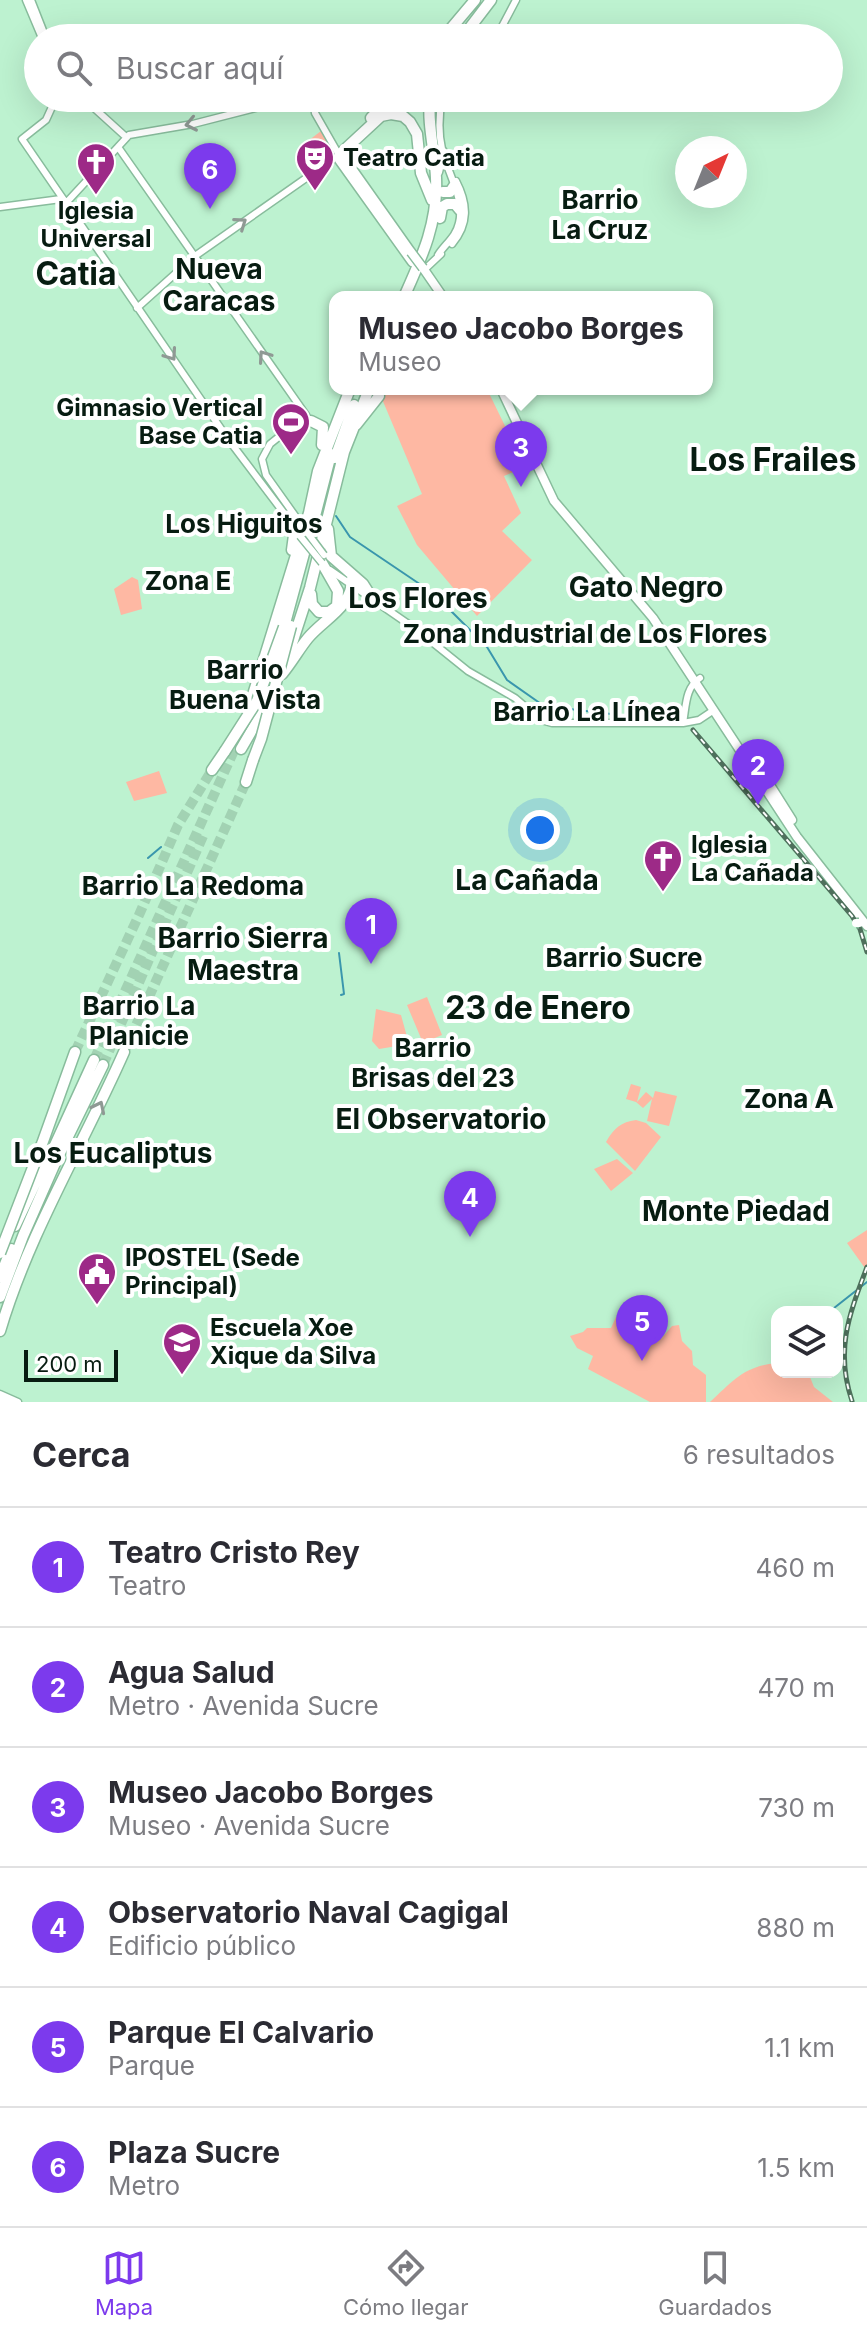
<!DOCTYPE html>
<html lang="es">
<head>
<meta charset="utf-8">
<style>
  :root { --surface:#fff; --page:#f2f2f3; --text:#2b2b33; --muted:#7c7c81; --line:#e1e1e2; --accent:#7c3aed }
  body { margin:0; font-family:Inter,sans-serif; background:var(--page); color:var(--text) }
  .controls { position:absolute; right:24px; bottom:24px; display:grid; overflow:hidden; border-radius:16px; box-shadow:0 8px 32px #0002 }
  .controls button { width:72px; height:72px; display:grid; place-items:center; padding:0; border:0; border-bottom:2px solid var(--line); background:var(--surface); color:var(--text); font:40px sans-serif }
  .compass { position:absolute; left:675px; top:136px; width:72px; height:72px; border-radius:50%; background:var(--surface); box-shadow:0 8px 32px #0002; rotate:43deg }
  .scale { position:absolute; left:24px; bottom:20px; width:94px; box-sizing:border-box; padding-left:8px; border:4px solid #071c11; border-top:0; font-size:22px; line-height:28px; white-space:nowrap; color:#071c11; -webkit-text-stroke:6px #fff; paint-order:stroke }
  .you { position:absolute; left:540px; top:830px; width:28px; height:28px; margin:-20px; border:6px solid #fff; border-radius:50%; background:#1a73e8; box-shadow:0 0 0 12px #1a73e833 }
  .badge { display:grid; place-items:center; width:52px; height:52px; border-radius:50%; background:var(--accent); color:#fff; font-size:26px; font-weight:700 }
  .pin { position:absolute; translate:-50% -66px; filter:drop-shadow(0 2px 4px #0008) }
  .pin::after { content:''; position:absolute; top:42px; width:28px; height:24px; background:inherit; clip-path:polygon(0 0,100% 0,50% 100%) }
  .popup { position:absolute; left:329px; top:291px; width:384px; height:104px; box-sizing:border-box; display:grid; place-content:center; border-radius:16px; background:var(--surface); filter:drop-shadow(0 2px 6px #0005); font-size:26px; white-space:nowrap; color:var(--muted) }
  .popup b { font-size:30px; color:var(--text) }
  .popup::after { content:''; position:absolute; left:50%; top:100%; margin-left:-16px; border:16px solid transparent; border-top-color:var(--surface) }
  .list { margin:0; padding:0; list-style:none }
  h2 { display:flex; justify-content:space-between; align-items:center; height:104px; margin:0; padding:0 32px; font-size:34px }
  h2 small { font-size:26px; font-weight:400; color:var(--muted) }
  .list li { display:grid; grid-template-columns:52px 1fr auto; gap:24px; align-items:center; box-sizing:border-box; height:120px; padding:0 32px; border-top:2px solid var(--line) }
  .list b { display:block; font-size:30px; white-space:nowrap }
  .list p { margin:0; font-size:26px; white-space:nowrap; color:var(--muted) }
  .list em { font-size:26px; font-style:normal; color:var(--muted) }
  .icon { flex:none; width:44px; height:44px; fill:none; stroke:currentColor; stroke-width:2; stroke-linecap:round; stroke-linejoin:round }
  .map { position:relative; flex:none; width:867px; height:1402px; overflow:hidden }
  .search { position:absolute; background:var(--surface); box-shadow:0 8px 32px #0002; left:24px; right:24px; top:24px; height:88px; display:flex; align-items:center; gap:20px; box-sizing:border-box; padding:0 28px; border-radius:44px; color:var(--muted); font-size:30px }
  .sheet { height:824px; background:var(--surface) }
  nav { display:flex; justify-content:space-around; align-items:center; box-sizing:border-box; height:112px; border-top:2px solid var(--line); background:var(--surface); font-size:22px; color:var(--muted) }
  nav a { display:grid; justify-items:center; gap:4px }
  nav .on { color:var(--accent) }
  .map>svg:first-child { display:block }
  .green { fill:#feb8a3 }
  .lines { fill:none; stroke-linecap:round; stroke-linejoin:round }
  .stream { stroke:#3a96ad; stroke-width:2 }
  .highway-tunnel { stroke:#a2d2b3; stroke-width:10; stroke-dasharray:10 5; stroke-linecap:butt }
  .secondary-casing { stroke:#88bc9c; stroke-width:9 }
  .primary-casing { stroke:#88bc9c; stroke-width:11 }
  .highway-casing { stroke:#88bc9c; stroke-width:13 }
  .secondary { stroke:#fff; stroke-width:6 }
  .primary { stroke:#fff; stroke-width:8 }
  .highway { stroke:#fff; stroke-width:10 }
  .rail-casing { stroke:#4e705c; stroke-width:5 }
  .rail { stroke:#fff; stroke-width:2; stroke-dasharray:6; stroke-linecap:butt }
  .secondary-bridge-casing { stroke:#88bc9c; stroke-width:9; stroke-linecap:butt }
  .primary-bridge-casing { stroke:#88bc9c; stroke-width:11; stroke-linecap:butt }
  .highway-bridge-casing { stroke:#88bc9c; stroke-width:13; stroke-linecap:butt }
  .secondary-bridge { stroke:#fff; stroke-width:6 }
  .primary-bridge { stroke:#fff; stroke-width:8 }
  .highway-bridge { stroke:#fff; stroke-width:10 }
  .oneway { stroke:#8f9994 }
  .labels { text-anchor:middle; stroke-width:8; stroke-linejoin:round; paint-order:stroke }
  .poi-label { font-size:24px; font-weight:bold; fill:#071c11; stroke:#fff; text-anchor:start }
  .neighbourhood-label { font-size:26px; font-weight:bold; fill:#071c11; stroke:#fff }
  .quarter-label { font-size:28px; font-weight:bold; fill:#071c11; stroke:#fff }
  .district-label { font-size:32px; font-weight:bold; fill:#071c11; stroke:#fff }
</style>
</head>
<body>
<div class="map">
<svg width="867" height="1402" viewBox="0 0 867 1402">
  <rect width="100%" height="100%" fill="#bdf2d0"/>
  <path class="green" d="M321,131L335,151L318,164L304,144Z
    M384,389H487L525,467L504,476L521,513L502,531L532,560L477,616L417,545L397,506L422,494L382,399Z
    M132,577L138,580L142,609L121,615L114,589Z
    M159,771L167,793L134,801L126,782Z
    M427,997L442,1035L423,1043L407,1005Z
    M376,1009L401,1015L409,1044L379,1049L372,1041Z
    M631,1084L641,1087L637,1102L646,1092L653,1098L655,1091L677,1096L669,1126L647,1121L652,1099L643,1108L636,1102L626,1099Z
    M636,1120L646,1123L661,1137L635,1171L606,1142C614,1128 621,1122 636,1120Z
    M617,1159L633,1173L611,1191L594,1169Z
    M867,1230V1271L847,1243Z
    M616,1317C622,1319 632,1320 637,1323C649,1331 643,1337 661,1339L672,1326L679,1325L682,1341L692,1351L693,1365L706,1375V1402H650L588,1369L593,1356L577,1348L570,1336L583,1332L587,1328H611Z
    M777,1363V1372H808L814,1387L833,1402H710C733,1381 744,1366 777,1363Z"/>
  <g class="lines">
    <path class="stream" d="M336,516L350,537L433,593L487,647L507,680L544,706L653,719
      M148,858L161,847
      M339,953L344,994L341,995
      M829,1312L867,1282"/>
    <path class="highway-tunnel" d="M75,1052L139,915L178,825L212,770
      M124,1052L246,782
      M94,1060L236,746
      M103,1065L203,836"/>
    <g class="secondary-casing">
      <path id="secondary" d="M26,0L42,38
        M31,0L46,38
        M496,38L516,0
        M56,98L46,120L22,139L228,439L296,529
        M83,98L126,137
        M118,147L306,415L270,444L262,459L266,475L303,527
        M66,203L129,135L193,124L294,98
        M0,207L61,199
        M452,244C469,224 468,204 456,181
        M438,255C445,244 456,237 459,223C465,199 447,172 442,149C438,132 439,115 442,98
        M424,270L441,254
        M137,308L195,256L339,155L315,113L313,102L309,98
        M330,570L417,630L468,671L515,698L541,720L552,723H683L699,720L714,710
        M683,723C686,708 685,687 700,678
        M0,1394L18,1402
        M0,1399L7,1402"/>
    </g>
    <g class="primary-casing">
      <path id="primary" d="M411,252L341,153L339,155V160L412,262
        M423,268L443,297
        M501,389L554,501L653,618L797,837L867,926
        M763,774L792,820"/>
    </g>
    <g class="highway-casing">
      <path id="highway" d="M443,38L475,0
        M462,38L491,0
        M371,118L390,98
        M341,153L381,116L391,114L403,116L410,122L417,134L421,173L432,200
        M437,172L442,152
        M443,192H450L454,186
        M440,218L442,207L447,204H455L460,210
        M404,297C422,257 438,223 436,178C435,151 427,125 430,98
        M300,422L311,421L323,427L322,445
        M356,425L379,396L378,389
        M335,458L354,405
        M315,516L331,454
        M328,529L331,556L363,584L370,595
        M292,550L295,528
        M311,594L312,604L319,612H329L337,606L338,591L322,563
        M284,627L309,535
        M286,662L310,588L344,452L369,389
        M282,674C292,662 299,649 308,638C324,619 353,606 352,579
        M248,711L309,513L318,471L350,389
        M241,749L270,699
        M212,770L225,751
        M246,782L253,760
        M42,1144L75,1052
        M50,1156L94,1060
        M15,1226L51,1150
        M0,1277L11,1249
        M0,1297L23,1236L56,1161L103,1065
        M0,1331C29,1233 83,1145 124,1052"/>
    </g>
    <use href="#secondary" class="secondary"/>
    <use href="#primary" class="primary"/>
    <use href="#highway" class="highway"/>
    <g class="rail-casing">
      <path id="rail" d="M693,730L852,916L860,929L867,952
        M852,1401C835,1350 849,1315 867,1267"/>
    </g>
    <use href="#rail" class="rail"/>
    <g class="secondary-bridge-casing">
      <path id="secondary-bridge" d="M303,527L324,555
        M300,536L322,563"/>
    </g>
    <g class="primary-bridge-casing">
      <path id="primary-bridge" d="M411,252L423,268
        M856,923H859"/>
    </g>
    <g class="highway-bridge-casing">
      <path id="highway-bridge" d="M225,751L257,701L284,627
        M253,760L261,739L291,626
        M0,1253L42,1144"/>
    </g>
    <use href="#secondary-bridge" class="secondary-bridge"/>
    <use href="#primary-bridge" class="primary-bridge"/>
    <use href="#highway-bridge" class="highway-bridge"/>
  </g>
  <defs><path id="oneway-chevron" d="M-2-3.5L2.5 0L-2 3.5" fill="none" stroke-width="1.6" stroke-linecap="round" stroke-linejoin="round" transform="scale(2)"/></defs>
  <g class="oneway">
    <use href="#oneway-chevron" transform="translate(191 124) rotate(168)"/>
    <use href="#oneway-chevron" transform="translate(241 223) rotate(-35)"/>
    <use href="#oneway-chevron" transform="translate(171 355) rotate(55)"/>
    <use href="#oneway-chevron" transform="translate(264 356) rotate(-125)"/>
    <use href="#oneway-chevron" transform="translate(99 1107) rotate(-64)"/>
  </g>
  <defs>
    <g id="theatre-pin" transform="scale(2)"><path d="M0 17L-7.5 6A9.5 9.5 0 1 1 7.5 6Z" fill="#9d2a87" stroke="#fff"/><path d="M-5-5.5Q0-4 5-5.5V0Q5 5 0 6Q-5 5-5 0ZM-3.3-2.5H-1v1.5H-3.3ZM1-2.5H3.3v1.5H1ZM-2.8 1Q0 5.5 2.8 1Z" fill="#fff"/></g>
    <g id="church-pin" transform="scale(2)"><path d="M0 17L-7.5 6A9.5 9.5 0 1 1 7.5 6Z" fill="#9d2a87" stroke="#fff"/><path d="M-1.2-6h2.4v3.5h3.3v2.4h-3.3V6h-2.4V-.1h-3.3v-2.4h3.3Z" fill="#fff"/></g>
    <g id="stadium-pin" transform="scale(2)"><path d="M0 17L-7.5 6A9.5 9.5 0 1 1 7.5 6Z" fill="#9d2a87" stroke="#fff"/><path d="M0-5a6.5 5 0 1 0 0 10a6.5 5 0 1 0 0-10ZM-3.5-1.8h7v3.6h-7Z" fill="#fff"/></g>
    <g id="civic-pin" transform="scale(2)"><path d="M0 17L-7.5 6A9.5 9.5 0 1 1 7.5 6Z" fill="#9d2a87" stroke="#fff"/><path d="M-.6-6.5H3V-4.5H.6V-3L4-1V1h2V6H-6V1h2V-1L-.6-3ZM-1.2 2.5V6h2.4V2.5Z" fill="#fff"/></g>
    <g id="school-pin" transform="scale(2)"><path d="M0 17L-7.5 6A9.5 9.5 0 1 1 7.5 6Z" fill="#9d2a87" stroke="#fff"/><path d="M0-5L7-2L0 1L-7-2ZM-4 1L0 2.5L4 1V4Q0 6-4 4Z" fill="#fff"/></g>
  </defs>
  <g fill-rule="evenodd">
    <use href="#theatre-pin" x="315" y="158"/>
    <use href="#church-pin" x="96" y="162"/>
    <use href="#stadium-pin" x="291" y="422"/>
    <use href="#church-pin" x="663" y="859"/>
    <use href="#civic-pin" x="97" y="1272"/>
    <use href="#school-pin" x="182" y="1342"/>
  </g>
  <g class="labels">
    <g class="poi-label">
      <text x="343" y="166">Teatro Catia</text>
      <text x="96" y="219" text-anchor="middle">Iglesia<tspan x="96" dy="28">Universal</tspan></text>
      <text x="263" y="416" text-anchor="end">Gimnasio Vertical<tspan x="263" dy="28">Base Catia</tspan></text>
      <text x="691" y="853">Iglesia<tspan x="691" dy="28">La Cañada</tspan></text>
      <text x="125" y="1266">IPOSTEL (Sede<tspan x="125" dy="28">Principal)</tspan></text>
      <text x="210" y="1336">Escuela Xoe<tspan x="210" dy="28">Xique da Silva</tspan></text>
    </g>
    <g class="neighbourhood-label">
      <text x="600" y="209">Barrio<tspan x="600" dy="30">La Cruz</tspan></text>
      <text x="244" y="533">Los Higuitos</text>
      <text x="188" y="590">Zona E</text>
      <text x="585" y="643">Zona Industrial de Los Flores</text>
      <text x="245" y="679">Barrio<tspan x="245" dy="30">Buena Vista</tspan></text>
      <text x="587" y="721">Barrio La Línea</text>
      <text x="193" y="895">Barrio La Redoma</text>
      <text x="624" y="967">Barrio Sucre</text>
      <text x="139" y="1015">Barrio La<tspan x="139" dy="30">Planicie</tspan></text>
      <text x="433" y="1057">Barrio<tspan x="433" dy="30">Brisas del 23</tspan></text>
      <text x="789" y="1108">Zona A</text>
    </g>
    <g class="quarter-label">
      <text x="219" y="279">Nueva<tspan x="219" dy="32">Caracas</tspan></text>
      <text x="646" y="597">Gato Negro</text>
      <text x="418" y="608">Los Flores</text>
      <text x="527" y="890">La Cañada</text>
      <text x="243" y="948">Barrio Sierra<tspan x="243" dy="32">Maestra</tspan></text>
      <text x="441" y="1129">El Observatorio</text>
      <text x="113" y="1163">Los Eucaliptus</text>
      <text x="736" y="1221">Monte Piedad</text>
    </g>
    <g class="district-label">
      <text x="76" y="285">Catia</text>
      <text x="773" y="471">Los Frailes</text>
      <text x="538" y="1019">23 de Enero</text>
    </g>
  </g>
</svg>
<div class="controls">
<button><svg class="icon" aria-label="layers" viewBox="0 0 24 24"><path d="M12 4l9 5-9 5-9-5zM3 14l9 5 9-5"/></svg></button>
</div>
<svg class="compass" viewBox="-18 -18 36 36"><path d="M0-13l5 13h-10z" fill="#e53935"/><path d="M0 13l5-13h-10z" fill="#7c7c81"/></svg>
<div class="scale">200 m</div>
<div class="you"></div>
<div class="pin badge" style="left:371px;top:964px">1</div>
<div class="pin badge" style="left:758px;top:805px">2</div>
<div class="pin badge" style="left:521px;top:487px">3</div>
<div class="popup"><b>Museo Jacobo Borges</b>Museo</div>
<div class="pin badge" style="left:470px;top:1237px">4</div>
<div class="pin badge" style="left:642px;top:1361px">5</div>
<div class="pin badge" style="left:210px;top:209px">6</div>
<div class="search"><svg class="icon" aria-label="search" viewBox="0 0 24 24"><circle cx="10" cy="10" r="6"/><path d="M15 15l6 6"/></svg>Buscar aquí</div>
</div>
<section class="sheet">
<h2>Cerca<small>6 resultados</small></h2>
<ul class="list">
<li><span class="badge">1</span><div><b>Teatro Cristo Rey</b><p>Teatro</p></div><em>460 m</em></li>
<li><span class="badge">2</span><div><b>Agua Salud</b><p>Metro · Avenida Sucre</p></div><em>470 m</em></li>
<li><span class="badge">3</span><div><b>Museo Jacobo Borges</b><p>Museo · Avenida Sucre</p></div><em>730 m</em></li>
<li><span class="badge">4</span><div><b>Observatorio Naval Cagigal</b><p>Edificio público</p></div><em>880 m</em></li>
<li><span class="badge">5</span><div><b>Parque El Calvario</b><p>Parque</p></div><em>1.1 km</em></li>
<li><span class="badge">6</span><div><b>Plaza Sucre</b><p>Metro</p></div><em>1.5 km</em></li>
</ul>
</section>
<nav>
<a class="on"><svg class="icon" aria-label="map" viewBox="0 0 24 24"><path d="M3 6l6-2 6 2 6-2v14l-6 2-6-2-6 2zM9 4v14M15 6v14"/></svg>Mapa</a>
<a><svg class="icon" aria-label="directions" viewBox="0 0 24 24"><path d="M12 3l9 9-9 9-9-9zM9 14v-3h6M13 9l2 2-2 2"/></svg>Cómo llegar</a>
<a><svg class="icon" aria-label="saved" viewBox="0 0 24 24"><path d="M7 4h10v16l-5-4-5 4z"/></svg>Guardados</a>
</nav>
</body>
</html>
